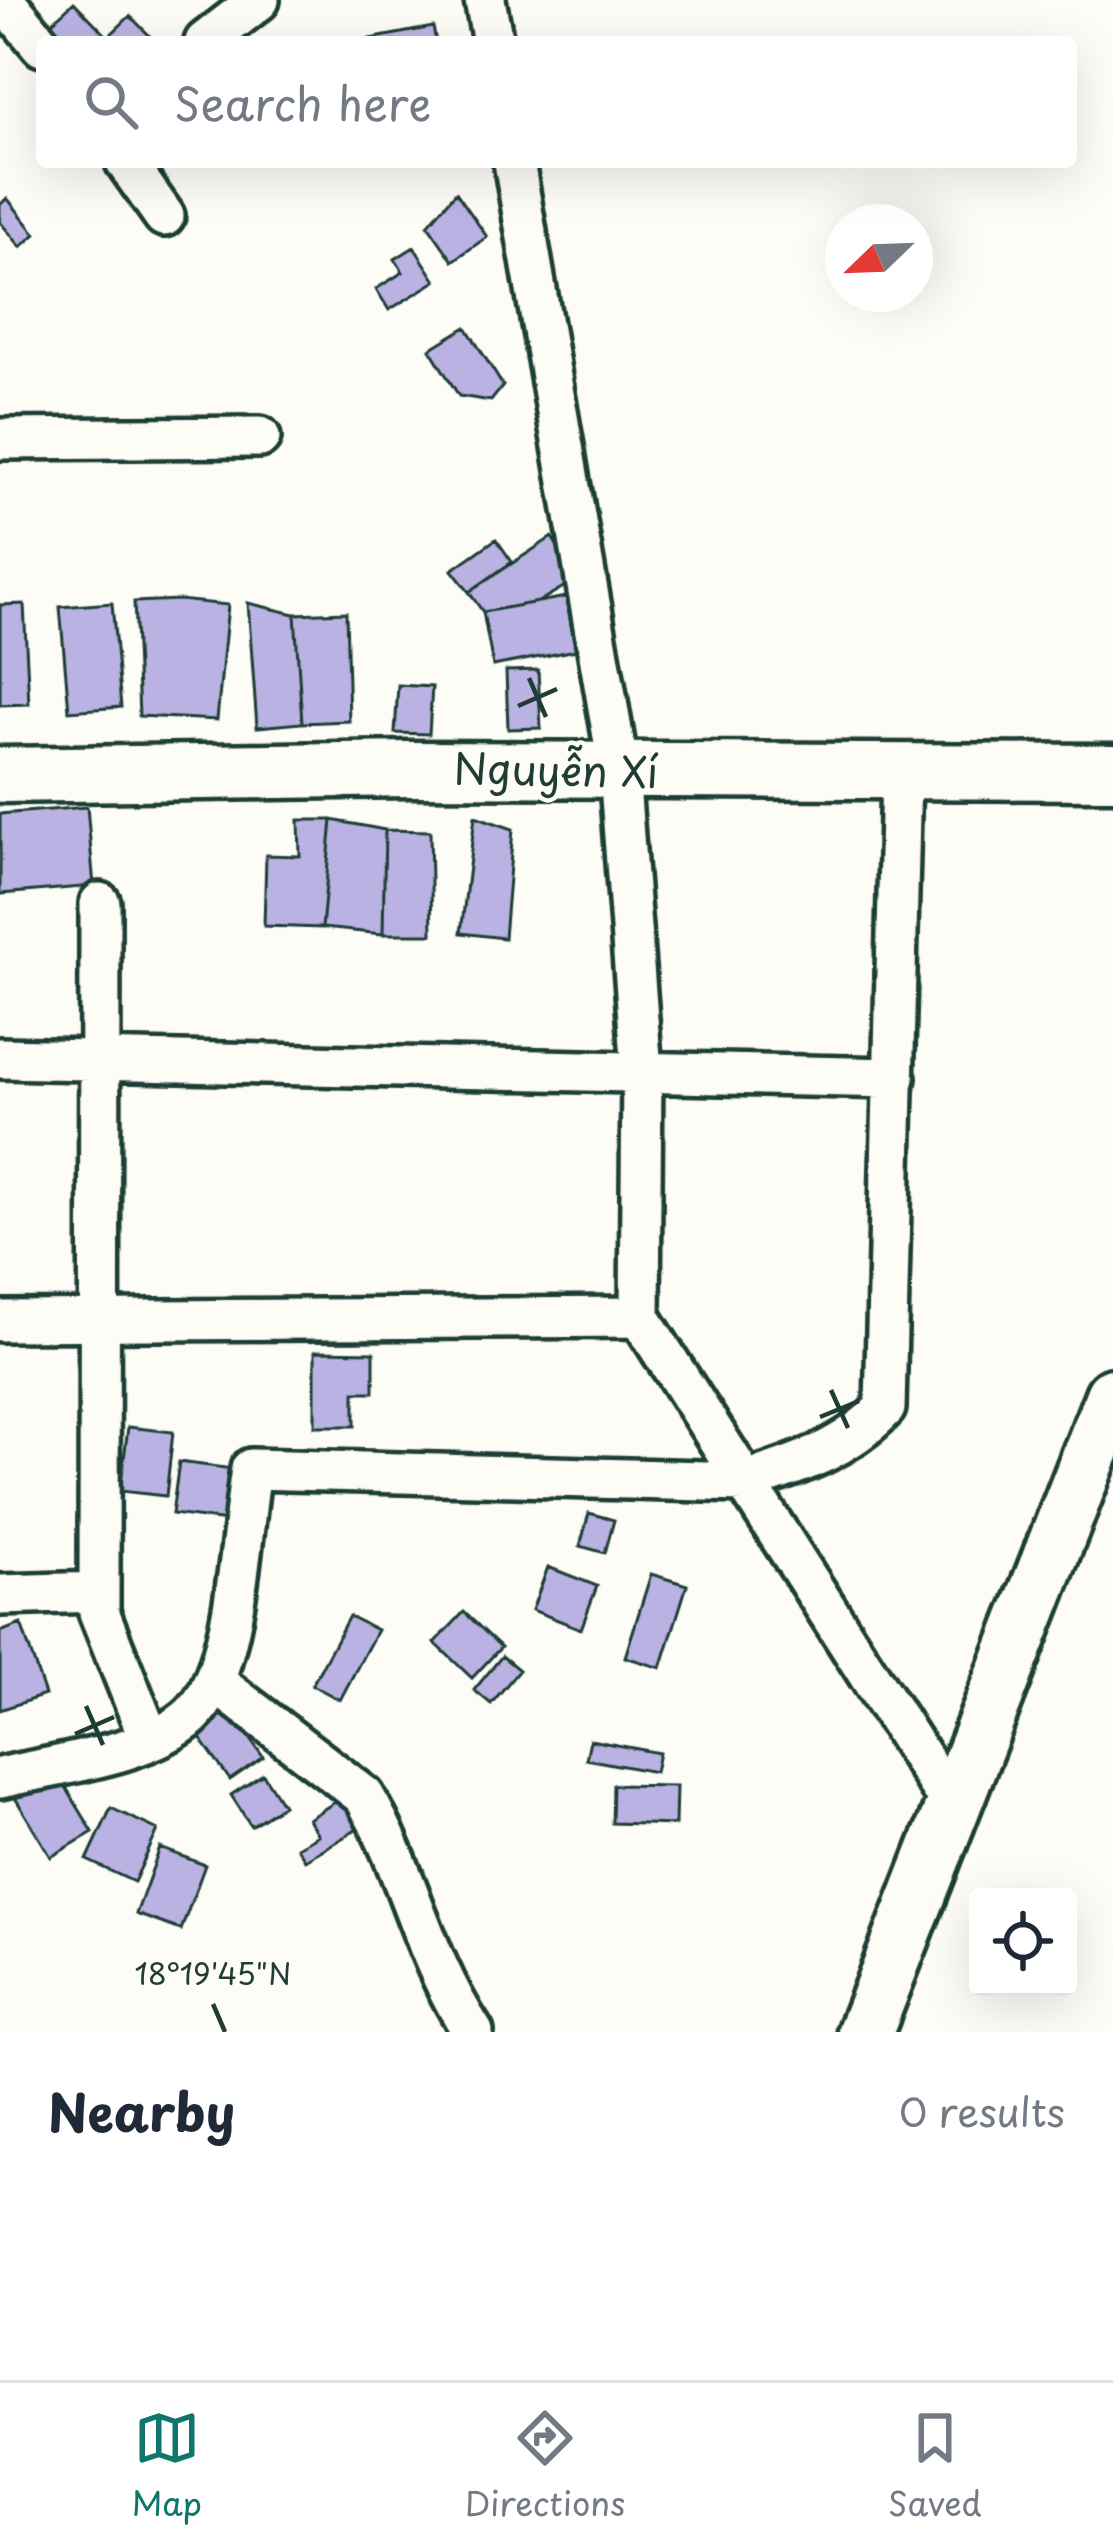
<!DOCTYPE html>
<html lang="en">
<head>
<meta charset="utf-8">
<style>
  :root { --surface:#fff; --page:#f2f2f3; --text:#1f2937; --muted:#747a83; --line:#e0e1e3; --accent:#0f766e }
  body { margin:0; font-family:"Playpen Sans",sans-serif; background:var(--page); color:var(--text) }
  .controls { position:absolute; right:36px; bottom:36px; display:grid; overflow:hidden; border-radius:12px; box-shadow:0 12px 48px #0002 }
  .controls button { width:108px; height:108px; display:grid; place-items:center; padding:0; border:0; border-bottom:3px solid var(--line); background:var(--surface); color:var(--text); font:60px sans-serif }
  .compass { position:absolute; left:825px; top:204px; width:108px; height:108px; border-radius:50%; background:var(--surface); box-shadow:0 12px 48px #0002; rotate:247deg }
  .list { margin:0; padding:0; list-style:none }
  h2 { display:flex; justify-content:space-between; align-items:center; height:156px; margin:0; padding:0 48px; font-size:51px }
  h2 small { font-size:39px; font-weight:400; color:var(--muted) }
  .icon { flex:none; width:66px; height:66px; fill:none; stroke:currentColor; stroke-width:2; stroke-linecap:round; stroke-linejoin:round }
  .map { position:relative; flex:none; width:1113px; height:2032px; overflow:hidden }
  .search { position:absolute; background:var(--surface); box-shadow:0 12px 48px #0002; left:36px; right:36px; top:36px; height:132px; display:flex; align-items:center; gap:30px; box-sizing:border-box; padding:0 42px; border-radius:12px; color:var(--muted); font-size:45px }
  .sheet { height:348px; background:var(--surface) }
  nav { display:flex; justify-content:space-around; align-items:center; box-sizing:border-box; height:168px; border-top:3px solid var(--line); background:var(--surface); font-size:33px; color:var(--muted) }
  nav a { display:grid; justify-items:center; gap:6px }
  nav .on { color:var(--accent) }
  .map>svg:first-child { display:block }
  .building { fill:#bab2e3; stroke:#1f3d34; stroke-width:3 }
  .lines { fill:none; stroke-linecap:round; stroke-linejoin:round }
  .street-casing { stroke:#1f3d34; stroke-width:48 }
  .secondary-casing { stroke:#1f3d34; stroke-width:63 }
  .street { stroke:#fdfcf7; stroke-width:39 }
  .secondary { stroke:#fdfcf7; stroke-width:54 }
  .ticks { fill:none; stroke:#1f3d34; stroke-width:4.5 }
  .labels { text-anchor:middle; stroke-width:9; stroke-linejoin:round; paint-order:stroke }
  .street-label { font-size:42px; fill:#1f3d34; stroke:#fdfcf7 }
  .ticks-label { font-size:30px; text-anchor:middle; fill:#1f3d34; stroke:#fdfcf7; stroke-width:9; stroke-linejoin:round; paint-order:stroke }
</style>
</head>
<body>
<div class="map">
<svg width="1113" height="2032" viewBox="0 0 1113 2032">
  <rect width="100%" height="100%" fill="#fdfcf7"/>
  <filter id="ink" filterUnits="userSpaceOnUse"><feTurbulence type="fractalNoise" baseFrequency=".00833" numOctaves="2"/><feDisplacementMap in="SourceGraphic" scale="24" xChannelSelector="R" yChannelSelector="G"/><feConvolveMatrix kernelMatrix="1 2 1 2 8 2 1 2 1" color-interpolation-filters="sRGB"/></filter>
  <g filter="url(#ink)">
    <path class="building" d="M74,2L106,35L99,42H63L48,26Z
      M130,16L156,42H103L106,39Z
      M433,27L436,42H371L370,39Z
      M456,192L487,237L453,261L428,225Z
      M7,198L36,234L21,247L0,222V205Z
      M414,247L436,281L389,310L376,289L403,272L395,259Z
      M466,327L503,386L491,401L459,396L430,349Z
      M552,537L577,579L538,602L483,612L469,592Z
      M496,539L512,562L469,592L452,570Z
      M566,597L576,650L493,666L483,612Z
      M179,600L228,605L217,720L139,716L134,602Z
      M112,603L121,707L69,711L60,607Z
      M248,603L295,614L302,723L257,727Z
      M24,604L29,704L0,705V605Z
      M346,612L349,721L302,723L295,614Z
      M538,670L541,728L508,729L506,671Z
      M398,685L432,687L429,734L395,733Z
      M87,807L94,886L0,894V814Z
      M475,816L513,829L504,938L461,933Z
      M299,820H332L322,928L264,926L266,855L300,856Z
      M332,820L385,830L383,934L322,928Z
      M385,830L430,831L432,934H383Z
      M315,1351L374,1352V1392H355V1426H315Z
      M128,1427L173,1432L166,1496L120,1491Z
      M179,1462L233,1469L227,1521L172,1514Z
      M589,1513L614,1520L605,1553L580,1546Z
      M548,1567L597,1586L581,1629L532,1610Z
      M651,1574L687,1585L661,1668L625,1657Z
      M464,1612L501,1647L472,1678L435,1643Z
      M349,1616L377,1630L340,1700L312,1685Z
      M21,1624L45,1695L0,1710V1632Z
      M502,1656L519,1670L491,1704L474,1690Z
      M230,1709L263,1757L230,1780L196,1732Z
      M590,1740L659,1753L655,1772L586,1759Z
      M56,1771L93,1832L51,1857L14,1796Z
      M263,1774L283,1805L251,1826L231,1795Z
      M613,1785L676,1786L675,1825L612,1823Z
      M343,1797L361,1827L305,1860L297,1847L318,1835L308,1819Z
      M111,1808L158,1830L134,1882L87,1860Z
      M160,1848L205,1865L181,1930L136,1914Z"/>
    <g class="lines">
      <g class="street-casing">
        <path id="street" d="M4,0L42,46
          M485,0L493,42
          M205,42L259,0
          M126,162L164,216
          M514,162L619,771L642,1071L640,1317L953,1807
          M0,439L260,437
          M100,903L99,1612L149,1738
          M0,1058L895,1078
          M0,1321L640,1317
          M0,1595L98,1592
          M215,1682L364,1796C409,1872 421,1953 473,2032
          M0,1778C54,1765 150,1754 191,1716C237,1674 241,1531 251,1469L744,1482C797,1465 846,1449 885,1408L901,775"/>
      </g>
      <g class="secondary-casing">
        <path id="secondary" d="M0,775L411,769L1113,772
          M865,2032L1113,1396"/>
      </g>
      <use href="#street" class="street"/>
      <use href="#secondary" class="secondary"/>
    </g>
  </g>
  <path class="ticks" d="M529,678L546,717M518,706L557,689M831,1390L848,1428M820,1417L859,1401M86,1706L103,1745M75,1734L114,1717M213,2004L225,2032"/>
  <g class="labels">
    <g class="street-label">
      <text transform="translate(556 771) rotate(1)" y="15">Nguyễn Xí</text>
    </g>
  </g>
  <g class="ticks-label">
    <text x="213" y="1985">18°19'45"N</text>
  </g>
</svg>
<div class="controls">
<button><svg class="icon" aria-label="locate" viewBox="0 0 24 24"><circle cx="12" cy="12" r="6"/><path d="M12 2v4M12 18v4M2 12h4M18 12h4"/></svg></button>
</div>
<svg class="compass" viewBox="-18 -18 36 36"><path d="M0-13l5 13h-10z" fill="#e53935"/><path d="M0 13l5-13h-10z" fill="#747a83"/></svg>
<div class="search"><svg class="icon" aria-label="search" viewBox="0 0 24 24"><circle cx="10" cy="10" r="6"/><path d="M15 15l6 6"/></svg>Search here</div>
</div>
<section class="sheet">
<h2>Nearby<small>0 results</small></h2>
<ul class="list">
</ul>
</section>
<nav>
<a class="on"><svg class="icon" aria-label="map" viewBox="0 0 24 24"><path d="M3 6l6-2 6 2 6-2v14l-6 2-6-2-6 2zM9 4v14M15 6v14"/></svg>Map</a>
<a><svg class="icon" aria-label="directions" viewBox="0 0 24 24"><path d="M12 3l9 9-9 9-9-9zM9 14v-3h6M13 9l2 2-2 2"/></svg>Directions</a>
<a><svg class="icon" aria-label="saved" viewBox="0 0 24 24"><path d="M7 4h10v16l-5-4-5 4z"/></svg>Saved</a>
</nav>
</body>
</html>
